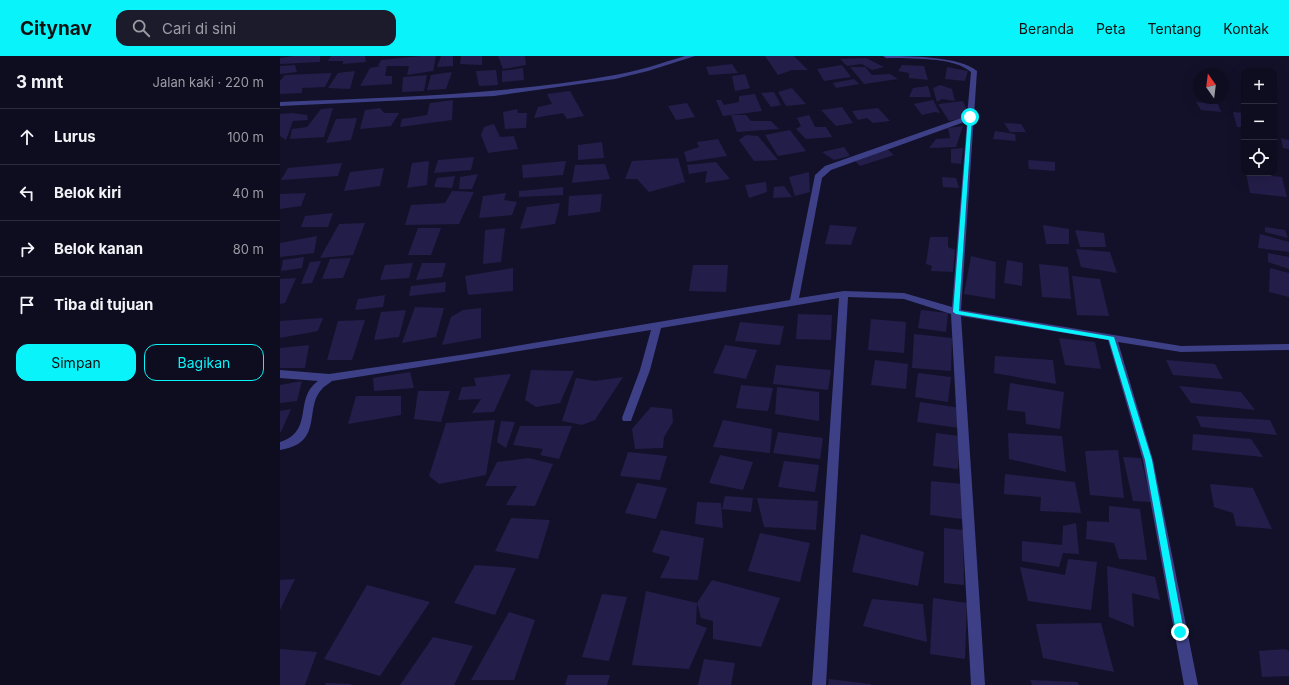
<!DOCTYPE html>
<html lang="id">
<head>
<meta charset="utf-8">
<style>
  :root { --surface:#0e0d1f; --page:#1c1b2c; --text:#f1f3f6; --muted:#9b9ca4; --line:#2e2d3d; --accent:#09f4fa }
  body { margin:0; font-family:Inter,sans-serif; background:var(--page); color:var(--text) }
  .controls { position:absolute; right:12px; top:12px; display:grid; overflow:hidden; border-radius:8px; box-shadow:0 4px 16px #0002 }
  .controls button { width:36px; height:36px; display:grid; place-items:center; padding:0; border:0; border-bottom:1px solid var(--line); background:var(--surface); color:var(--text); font:20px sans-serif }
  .compass { position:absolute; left:913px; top:12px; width:36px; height:36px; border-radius:50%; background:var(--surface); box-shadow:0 4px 16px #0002; rotate:346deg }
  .stop { position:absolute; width:12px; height:12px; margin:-9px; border:3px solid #09f4fa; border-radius:50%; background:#fff }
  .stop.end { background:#09f4fa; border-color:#fff; box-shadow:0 1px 4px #0008 }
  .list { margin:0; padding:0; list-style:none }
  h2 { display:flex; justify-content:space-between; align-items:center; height:52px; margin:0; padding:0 16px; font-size:17px }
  h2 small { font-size:13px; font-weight:400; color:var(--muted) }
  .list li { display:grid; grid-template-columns:26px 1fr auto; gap:12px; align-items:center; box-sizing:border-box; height:56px; padding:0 16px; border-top:1px solid var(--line) }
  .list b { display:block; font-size:15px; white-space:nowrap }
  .list em { font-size:13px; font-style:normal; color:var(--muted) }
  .actions { display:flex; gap:8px; padding:12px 16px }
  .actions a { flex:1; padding:9px 0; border:1px solid var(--accent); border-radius:12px; text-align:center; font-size:14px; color:var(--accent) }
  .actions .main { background:var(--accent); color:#111 }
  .icon { flex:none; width:22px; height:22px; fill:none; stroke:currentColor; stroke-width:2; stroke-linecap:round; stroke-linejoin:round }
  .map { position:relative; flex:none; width:1009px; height:629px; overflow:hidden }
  header { display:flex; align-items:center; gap:24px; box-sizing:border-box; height:56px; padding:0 20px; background:var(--accent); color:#111 }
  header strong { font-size:19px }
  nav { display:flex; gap:22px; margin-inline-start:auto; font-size:14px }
  .search { width:280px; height:36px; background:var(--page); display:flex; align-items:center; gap:10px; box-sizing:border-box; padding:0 14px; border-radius:12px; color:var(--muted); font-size:15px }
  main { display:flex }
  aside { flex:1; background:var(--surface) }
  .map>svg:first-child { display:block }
  .building { fill:#231d49 }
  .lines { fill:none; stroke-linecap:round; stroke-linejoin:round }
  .minor { fill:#3d4086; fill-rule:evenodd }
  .route { fill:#09f4fa }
</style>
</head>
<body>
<header>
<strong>Citynav</strong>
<div class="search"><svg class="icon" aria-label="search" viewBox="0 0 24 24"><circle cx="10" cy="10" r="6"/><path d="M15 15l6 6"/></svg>Cari di sini</div>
<nav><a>Beranda</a><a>Peta</a><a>Tentang</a><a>Kontak</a></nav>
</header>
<main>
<aside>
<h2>3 mnt<small>Jalan kaki · 220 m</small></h2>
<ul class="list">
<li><svg class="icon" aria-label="ahead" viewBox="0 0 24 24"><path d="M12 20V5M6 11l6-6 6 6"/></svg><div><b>Lurus</b></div><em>100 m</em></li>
<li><svg class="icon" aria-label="left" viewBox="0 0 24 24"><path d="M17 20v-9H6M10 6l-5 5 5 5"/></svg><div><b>Belok kiri</b></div><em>40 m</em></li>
<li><svg class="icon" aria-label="right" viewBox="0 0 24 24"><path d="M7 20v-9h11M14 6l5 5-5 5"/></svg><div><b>Belok kanan</b></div><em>80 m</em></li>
<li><svg class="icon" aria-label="arrive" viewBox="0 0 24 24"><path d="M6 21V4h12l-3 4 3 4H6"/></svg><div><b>Tiba di tujuan</b></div></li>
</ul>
<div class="actions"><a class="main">Simpan</a><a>Bagikan</a></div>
</aside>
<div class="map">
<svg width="1009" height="629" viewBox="0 0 1009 629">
  <rect width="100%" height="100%" fill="#131129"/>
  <path class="building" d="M14,0H40V6L0,8V2Z
    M51,0H85L86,6L63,8V5H48Z
    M140,0H156L153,15L127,19L129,10H98L101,4Z
    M161,0H173V10L157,11Z
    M181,0H202V9L180,8Z
    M218,0H245L246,9L223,13Z
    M485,0H514L528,14H512L498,19Z
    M586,2L604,11L592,14L582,8L567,10L560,3Z
    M452,8L458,17L429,19L426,11Z
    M15,9L17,16L0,18V10Z
    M107,9L105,20H112V28L80,30L90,12Z
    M562,9L571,21L544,25L537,13Z
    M622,9L644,10L648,24L629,22V17L618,15Z
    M570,11H585L592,19L610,18L618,23L584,28Z
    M667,11L688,15L685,25L665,23Z
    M243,12L244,24L222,26V15Z
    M216,14L218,29L199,30L196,15Z
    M75,15L70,33L48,32L58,17Z
    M172,16L166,33L147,34L151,19Z
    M52,17L45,31L22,32V37L0,38V25L5,19Z
    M465,18L470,32L455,35L452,20Z
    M147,19L144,35L122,36L123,21Z
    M574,23L579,28L556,32L553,27Z
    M660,29L672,33L675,45L662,43L657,46L653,32Z
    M648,30L651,41H629L633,32Z
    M512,32L526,48L506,50L498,36Z
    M290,35L304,60L287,63L283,57L254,62L258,51L272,48L267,38Z
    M494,36L501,49L491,51L481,37Z
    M475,38L482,55L443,60L436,44H441L444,49L459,46V40Z
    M173,44L172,64L120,71L122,63L147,59L150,47Z
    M653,44L660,57L655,56L642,59L634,48Z
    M683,45L690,61L669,65L658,48Z
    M916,46L938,48L941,56L921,54Z
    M407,47L415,61L396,64L388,50Z
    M562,51L573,67L556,70L541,54Z
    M53,52L44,81L10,83L12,73L27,71L41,53Z
    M100,52L104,57H119L111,70L80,73L85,54Z
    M598,52L610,65L593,67L587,62L578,64L572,55Z
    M237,53L238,57H247L246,72L225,73L223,56Z
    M953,56L964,57V71H957Z
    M12,57L27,59L28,64L13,65L6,84L0,80V58Z
    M451,59H466L471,65H491L499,73L457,76Z
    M529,59L535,71H546L552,81L526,83L516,73L521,70L517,62Z
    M77,62L71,84L46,87L56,63Z
    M724,67L741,68L746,76H730Z
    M214,68L220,81L234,80L238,93L208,97L201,79L204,71Z
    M683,70L676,91L649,92L656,83L670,82L668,72Z
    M510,74L526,95L498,100L485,79Z
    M715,75L735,78L736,85L713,83Z
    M466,79L478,80L498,104L474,105L459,84Z
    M1001,82L1009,84V93L1003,92Z
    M438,83L447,100L407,106L404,96L419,91L417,86Z
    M322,86L324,102L298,104V89Z
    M564,91L570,100L554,104L542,96Z
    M606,92L614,99L580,110L573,103Z
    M683,92L681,108L671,107V93Z
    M194,101L191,114L154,117L158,104Z
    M398,102L405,126L369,136L357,123H345L352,105Z
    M748,104L775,106V115L749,113Z
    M149,105L147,129L127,132L132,107Z
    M286,105L283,119L243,122L242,109Z
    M436,106L450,123L425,127L427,115L409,118L407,109Z
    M62,107L58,120L1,124L8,112Z
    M325,108L330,123L292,127L295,109Z
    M104,112L100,130L64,135L70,116Z
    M529,116L530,136L515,140L509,121Z
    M966,117L1002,121L1007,141L970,137Z
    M198,118L192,133H179L180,121Z
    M175,120L172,132L154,131L157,122Z
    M662,121L676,122L679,132L663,131Z
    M486,126L487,136L469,142L465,129Z
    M504,130L512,141L493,142L494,131Z
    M283,131V139L239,141V135Z
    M172,135L194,136L179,168L125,169L131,149L165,147Z
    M26,137L21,150L0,153V138Z
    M226,137L224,144L237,146L232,159L199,162L203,140Z
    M322,138L320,156L288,160L289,140Z
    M280,147L275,168L240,173L247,151Z
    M53,157L48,171H21L25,160Z
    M85,167L73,199L40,202L59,168Z
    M550,169L577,171L571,189L545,188Z
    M763,169L789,173V188H766Z
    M985,171L1005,174L1008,182L985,176Z
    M138,172H161L151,199H128Z
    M225,172L221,206L203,208L205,174Z
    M795,174L824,177L826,191H800Z
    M980,178L1009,186V196L978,192Z
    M37,180L34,197L0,201V187Z
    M650,181H668V191L675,194L673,216L651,215L652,210L646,208Z
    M796,193L830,196L837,217L801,211Z
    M988,197L1009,201V213L988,206Z
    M691,200L716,206L715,243L684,238Z
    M24,201L22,212L1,215L3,204Z
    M71,202L63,222L42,223L50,203Z
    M727,204L743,207L742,230L724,227Z
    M41,205L32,227L21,228L30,206Z
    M133,207L129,222L100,224L105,209Z
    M142,207H166L162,221L136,224Z
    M759,208L788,211L791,243L762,241Z
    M413,209H448L446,236L409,235Z
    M233,212V235L188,239L185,220Z
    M990,212L1009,217V241L989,236Z
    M792,220L820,223L829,260L797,259Z
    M16,222L5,247L0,248V223Z
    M166,226L165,236L129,240L131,230Z
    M105,239L103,251L75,254L78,243Z
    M135,251L164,252L156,281L122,287Z
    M201,252V282L162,289L171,261L183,254Z
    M126,254L119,281L94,284L101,256Z
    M641,254L668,257L666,276L638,272Z
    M518,258L552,259L551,284L516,283Z
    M43,262L38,275L0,282V265Z
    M591,263L626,266L624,297L588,294Z
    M85,264L72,304H47L58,265Z
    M460,266L504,270L500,289L455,285Z
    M634,278L672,282L671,315L632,312Z
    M779,282L815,286L821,313L785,309Z
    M29,289L25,312H0V292Z
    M445,289L477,294L466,323L433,317Z
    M715,300L773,304L776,328L714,317Z
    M595,304L628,308L626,333L591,329Z
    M886,304L935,308L943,323L893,319Z
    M496,309L551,314L548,334L493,328Z
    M251,314L294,315L280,347L256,351L245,344Z
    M130,316L134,332L94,335L93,322Z
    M638,317L671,321L668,346L635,341Z
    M231,318L214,356L192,357L201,343L178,344L182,331L196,330L194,322Z
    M343,321L315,364L302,369L282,365L296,322L315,325Z
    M22,325L17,345L0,347V329Z
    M730,327L784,336L780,373L746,368L745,356L727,354Z
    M461,329L493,332L488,355L456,352Z
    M899,330L961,336L975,354L911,347Z
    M497,331L539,336V365L495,358Z
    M138,335H170L161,366L134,363Z
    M76,340H121V359L68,368Z
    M640,346L681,352L679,372L637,366Z
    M371,351L392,353L393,366L384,381L383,392L355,393L352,373Z
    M11,353L1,376H0V355Z
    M916,360L990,364L997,379L921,371Z
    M215,364L206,419L159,428L149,420L166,367Z
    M443,364L492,373L490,397L433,391Z
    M221,365L235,366L226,392L217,386Z
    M240,370H292L279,403L260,399L263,393L233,389Z
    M498,376L543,382L540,403L493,397Z
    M656,377L680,380L678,413L653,410Z
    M728,377L782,380L786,416L729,403Z
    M913,378L971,383L983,401L912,394Z
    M838,394L844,442L810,439L805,395Z
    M348,396L387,400L380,424L340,420Z
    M440,399L473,406L463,434L429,427Z
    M843,401L861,402L871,446L853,445Z
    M249,402L273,408L255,450L226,449L237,430H205L217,406Z
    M504,405L539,409L535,436L498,431Z
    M725,418L795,426L801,457L760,455L761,441L724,438Z
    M651,425L682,428V463L650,459Z
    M357,427L387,432L376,463L345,457Z
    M930,428L973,432L992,473L956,470L953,457L934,451Z
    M445,440L473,442L471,456L442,453Z
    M477,442L538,445L536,474L484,471Z
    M417,446L441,447L443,472L415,468Z
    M829,450L860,453L867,504L839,503L834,487L806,483L807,465L829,466Z
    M231,462L270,464L258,503L215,495Z
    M796,467L799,498L783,497L779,511L742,505V485L782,489L783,470Z
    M664,472L683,474L684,529L664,527Z
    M381,474L424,482L418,524L380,522L390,501L372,496Z
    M480,477L530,487L520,526L468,515Z
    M581,478L644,496L638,530L572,516Z
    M788,503L817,506L811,554L748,545L740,511L785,519Z
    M195,509L236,512L215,559L174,547Z
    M827,510L875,521L880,544L852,537L854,571L829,561Z
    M15,523L0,554V524Z
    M432,524L500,542L481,591L433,583V565L421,562L417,547Z
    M87,529L150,546L100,620L44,603Z
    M366,535L417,547L416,568L427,572L409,613L352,609Z
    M322,538L347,541L329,605L302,601Z
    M653,542L687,547L685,603L650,598Z
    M592,543L643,548L647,586L583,570Z
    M229,556L255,564L234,624H191Z
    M821,567L834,616L763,602L756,568Z
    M153,581L193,590L174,629H120Z
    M0,593L37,596L25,629H0Z
    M1005,593L1009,595V620L982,621L979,595Z
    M424,603L455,607L451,629H418Z
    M288,619H330L327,629H285Z
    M549,623L591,628V629H548Z
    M750,624L797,626L799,629H752Z
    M46,627L71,628V629H45Z"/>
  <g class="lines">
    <path class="minor" d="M405,0H415L368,15L335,23L214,40L0,50V46C112,41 224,39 335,19C359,15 382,7 405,0Z
      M603,0C628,0 679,0 697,15L681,254L901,290L1009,288V294L901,296L838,286L873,404L918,629H904L863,404L828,284L681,260L705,629H691L671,258L624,243L568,241L546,629H532L559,242L381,272L370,314L352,362L351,365H343L342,362L360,314L371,274L52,325C49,328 44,330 42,333C27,348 38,376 18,388C13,391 6,393 0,394V386C35,375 13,343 38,325L0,322V314L49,318L194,297L510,244L535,119L545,110L687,60L691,16C672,0 630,3 606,2ZM687,65L672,251L624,237L564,235L519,242L542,122L551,114Z"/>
  </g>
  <path class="route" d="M690,59L692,61L679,255L834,281L872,404L904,576L903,578L900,579L896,576L865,404L829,284L676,258L673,256L688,61Z"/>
</svg>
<div class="controls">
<button>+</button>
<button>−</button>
<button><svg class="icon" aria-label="locate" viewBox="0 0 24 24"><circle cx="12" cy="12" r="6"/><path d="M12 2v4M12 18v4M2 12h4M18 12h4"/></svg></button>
</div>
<svg class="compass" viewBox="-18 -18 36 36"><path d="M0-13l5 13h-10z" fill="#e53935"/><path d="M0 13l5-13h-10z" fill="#9b9ca4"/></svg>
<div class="stop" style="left:690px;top:61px"></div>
<div class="stop end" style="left:900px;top:576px"></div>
</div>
</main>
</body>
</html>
